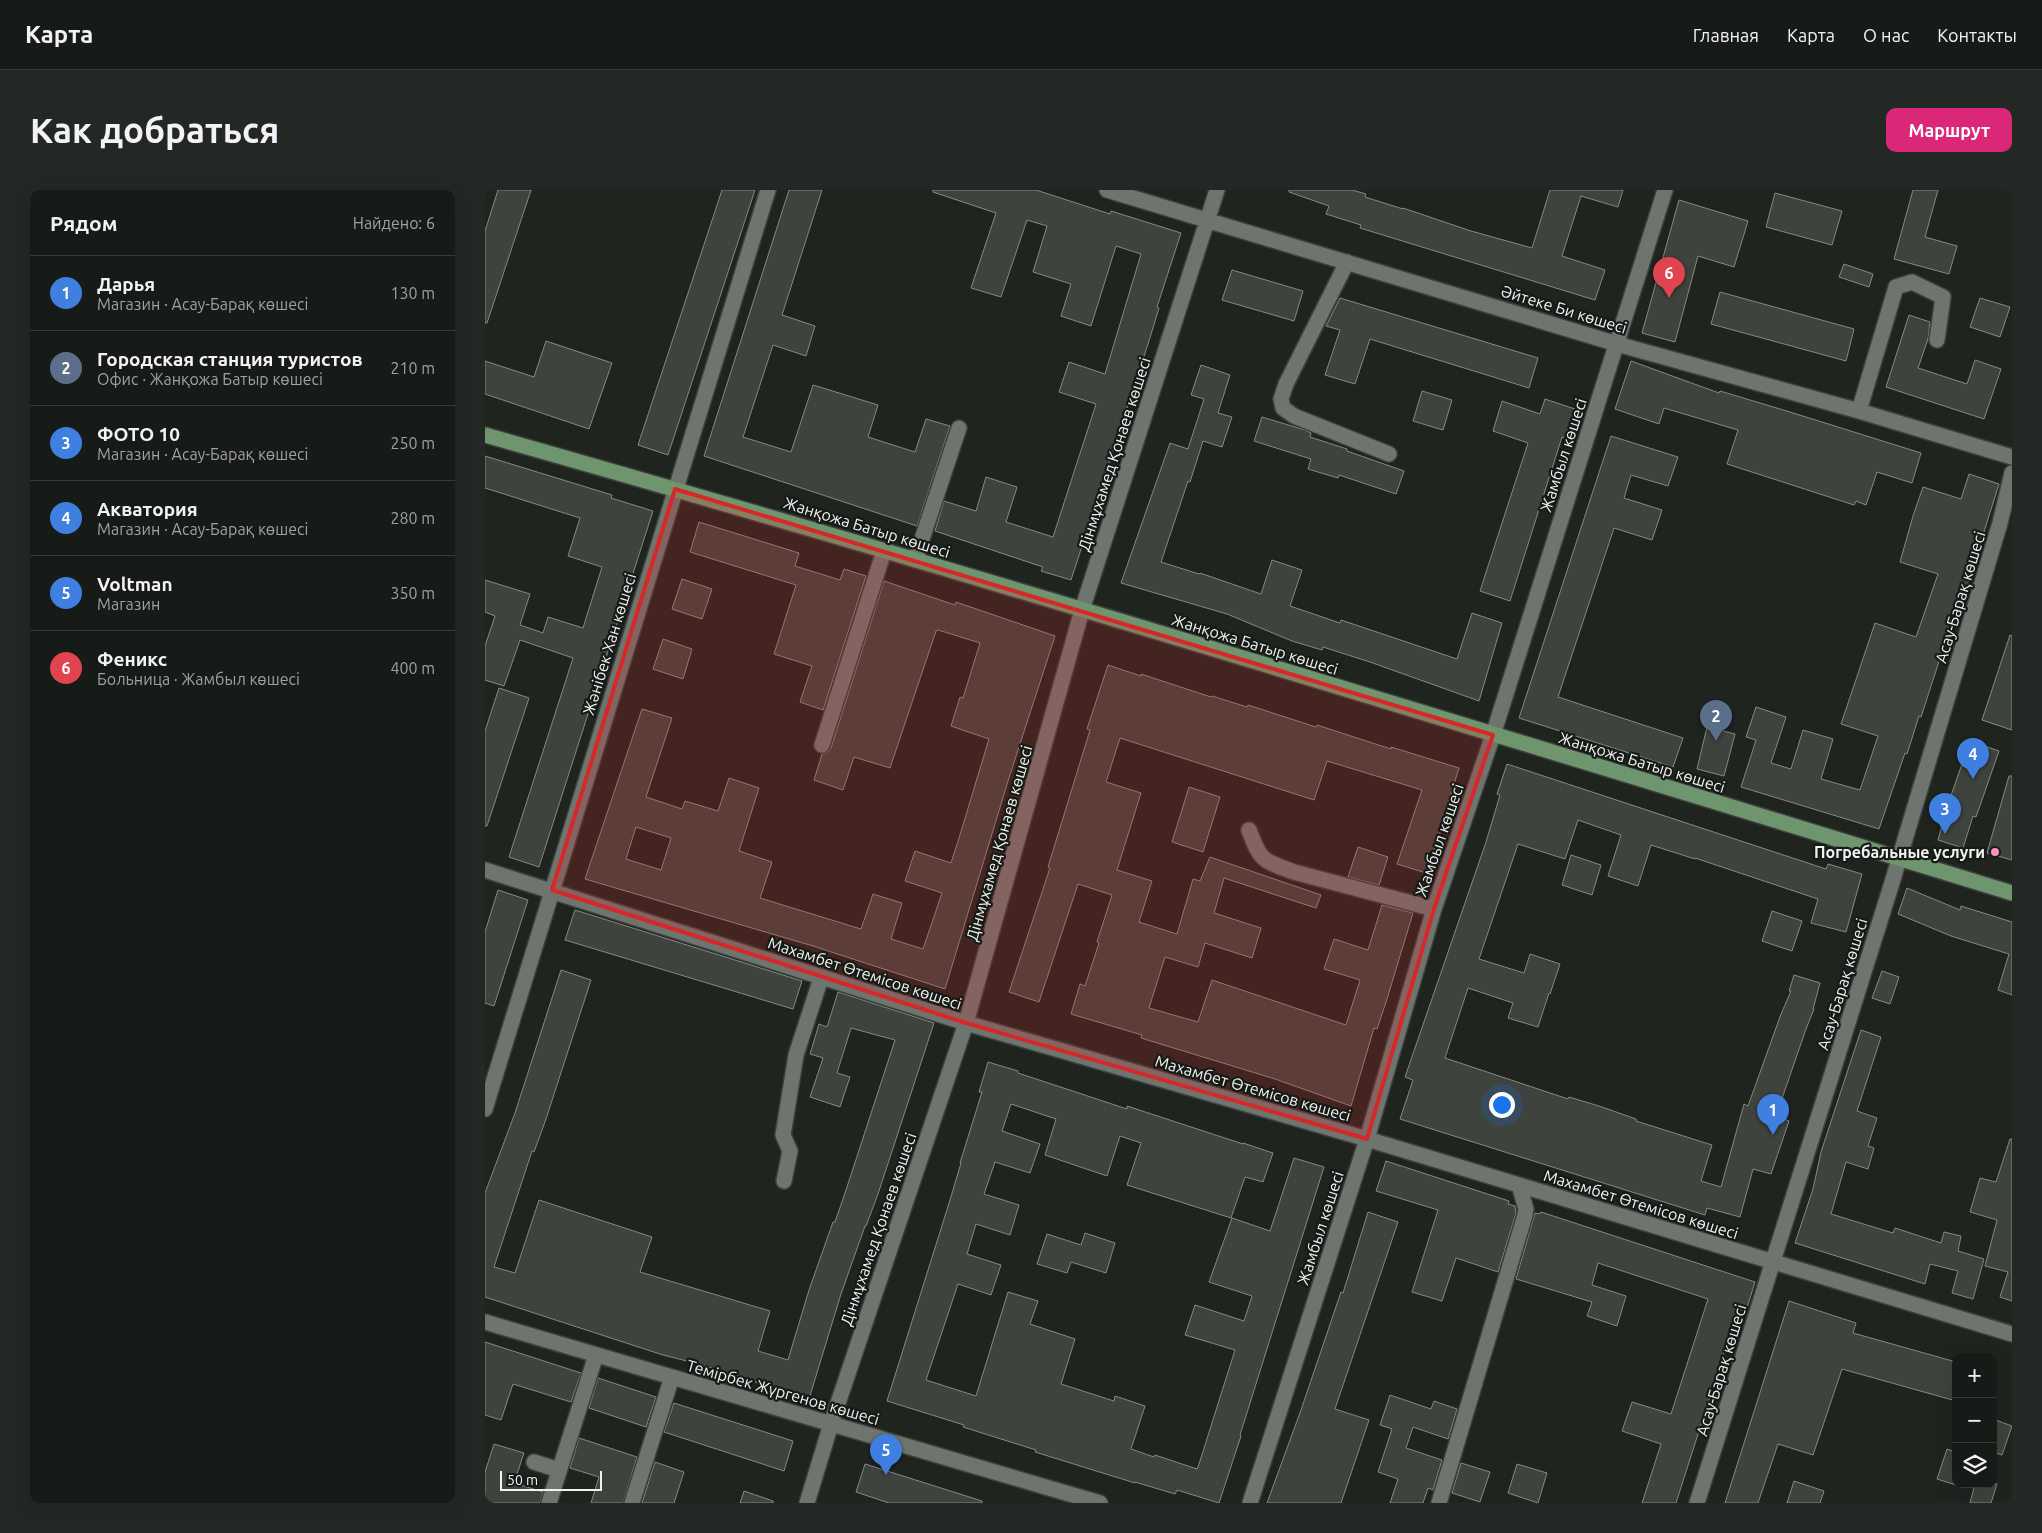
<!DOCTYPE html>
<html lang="ru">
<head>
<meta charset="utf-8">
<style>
  :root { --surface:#171b17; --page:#242824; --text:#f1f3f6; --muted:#9ea1a1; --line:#363936; --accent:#db2777 }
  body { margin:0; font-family:Ubuntu,sans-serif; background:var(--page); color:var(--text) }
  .controls { position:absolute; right:15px; bottom:15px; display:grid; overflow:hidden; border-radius:10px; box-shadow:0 5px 20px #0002 }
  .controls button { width:45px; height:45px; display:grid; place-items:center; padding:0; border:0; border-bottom:1px solid var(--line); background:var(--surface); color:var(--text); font:25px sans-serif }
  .scale { position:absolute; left:15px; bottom:12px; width:102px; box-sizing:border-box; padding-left:5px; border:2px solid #f0f3f0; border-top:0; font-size:14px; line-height:18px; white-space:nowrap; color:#f0f3f0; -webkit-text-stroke:4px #161b16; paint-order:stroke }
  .you { position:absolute; left:1016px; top:914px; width:18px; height:18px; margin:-12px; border:4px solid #fff; border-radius:50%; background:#1a73e8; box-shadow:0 0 0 8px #1a73e833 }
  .badge { display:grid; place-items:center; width:32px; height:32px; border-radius:50%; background:var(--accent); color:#fff; font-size:16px; font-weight:700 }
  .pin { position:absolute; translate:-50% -41px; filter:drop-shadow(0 1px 2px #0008) }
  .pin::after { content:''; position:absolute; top:26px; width:18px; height:15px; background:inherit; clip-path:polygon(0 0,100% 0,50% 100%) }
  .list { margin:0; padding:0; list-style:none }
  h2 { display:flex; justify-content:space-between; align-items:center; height:65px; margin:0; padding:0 20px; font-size:21px }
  h2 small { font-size:16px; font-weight:400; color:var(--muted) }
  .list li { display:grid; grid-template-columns:32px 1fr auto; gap:15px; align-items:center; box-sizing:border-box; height:75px; padding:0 20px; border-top:1px solid var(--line) }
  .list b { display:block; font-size:19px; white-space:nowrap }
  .list p { margin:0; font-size:16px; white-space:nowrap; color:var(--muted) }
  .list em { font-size:16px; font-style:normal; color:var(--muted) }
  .icon { flex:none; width:28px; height:28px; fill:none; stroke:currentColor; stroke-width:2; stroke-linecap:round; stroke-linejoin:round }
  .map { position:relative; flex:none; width:1527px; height:1313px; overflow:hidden; border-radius:10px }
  header { display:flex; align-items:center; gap:30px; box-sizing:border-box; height:70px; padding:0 25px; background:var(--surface); border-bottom:1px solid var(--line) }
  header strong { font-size:24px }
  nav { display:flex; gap:28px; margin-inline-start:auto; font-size:18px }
  .intro { display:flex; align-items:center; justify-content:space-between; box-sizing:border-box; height:120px; padding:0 30px }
  h1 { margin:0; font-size:35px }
  .button { padding:12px 22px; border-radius:10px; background:var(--accent); color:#fff; font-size:18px; font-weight:700 }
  main { display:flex; gap:30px; padding:0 30px }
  aside { flex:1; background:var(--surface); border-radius:10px; box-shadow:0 5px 20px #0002 }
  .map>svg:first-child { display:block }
  .building { fill:#3e433d; stroke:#838a83; fill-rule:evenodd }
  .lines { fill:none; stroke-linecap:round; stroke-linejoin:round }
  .minor-casing { stroke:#3c403c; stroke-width:18 }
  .major-casing { stroke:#3c403c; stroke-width:18 }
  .minor { stroke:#6e746e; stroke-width:15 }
  .major { stroke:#6f956f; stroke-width:15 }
  .marked { fill:#d62828; fill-opacity:0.2; stroke:#d62828; stroke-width:4; stroke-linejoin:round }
  .poi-dot { fill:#fe8ebd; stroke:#161b16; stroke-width:2 }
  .labels { text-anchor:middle; stroke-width:4.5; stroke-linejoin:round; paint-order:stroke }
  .street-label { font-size:16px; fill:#f0f3f0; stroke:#161b16 }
  .poi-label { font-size:16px; font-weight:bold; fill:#f0f3f0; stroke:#161b16; text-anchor:end }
</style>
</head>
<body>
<header>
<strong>Карта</strong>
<nav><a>Главная</a><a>Карта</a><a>О нас</a><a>Контакты</a></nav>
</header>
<div class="intro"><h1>Как добраться</h1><a class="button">Маршрут</a></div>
<main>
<aside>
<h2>Рядом<small>Найдено: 6</small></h2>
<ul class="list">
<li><span class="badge" style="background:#3f7fe0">1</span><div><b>Дарья</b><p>Магазин · Асау-Барақ көшесі</p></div><em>130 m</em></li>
<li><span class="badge" style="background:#5c6f8a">2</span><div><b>Городская станция туристов</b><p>Офис · Жанқожа Батыр көшесі</p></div><em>210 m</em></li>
<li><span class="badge" style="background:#3f7fe0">3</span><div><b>ФОТО 10</b><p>Магазин · Асау-Барақ көшесі</p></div><em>250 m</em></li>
<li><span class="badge" style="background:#3f7fe0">4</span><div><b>Акватория</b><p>Магазин · Асау-Барақ көшесі</p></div><em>280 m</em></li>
<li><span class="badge" style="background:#3f7fe0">5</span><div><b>Voltman</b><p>Магазин</p></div><em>350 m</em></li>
<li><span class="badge" style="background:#e0444e">6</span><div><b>Феникс</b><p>Больница · Жамбыл көшесі</p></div><em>400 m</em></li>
</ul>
</aside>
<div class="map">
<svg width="1527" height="1313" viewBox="0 0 1527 1313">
  <rect width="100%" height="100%" fill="#1f241f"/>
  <path class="building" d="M13,0H46L2,133H0V41Z
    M237,0H270L183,265L153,255Z
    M304,0H337L297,125L330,136L321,166L288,155L258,247L306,262L328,195L393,215L383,247L430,262L441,229L465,236L432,336L219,266Z
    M448,0H551L625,24L626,21L696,43L672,117L674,118L663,154L586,390L556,381L558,377L450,341L459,311L491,321L501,287L532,297L521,332L568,347L611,214L574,202L584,172L620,184L656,64L631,56L606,136L576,126L586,94L548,82L562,36L542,30L516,107L486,98L511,23L448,2Z
    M804,0H867L881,4L880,7L918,19V18L986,41L1047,58L1065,0H1138L1133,17L1096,6L1077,66L1120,80L1110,110L875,38L876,35L841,24L844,16L804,2Z
    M1428,0H1453L1440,47L1472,56L1464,84L1409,69Z
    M1290,3L1357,21L1347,55L1281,37Z
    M1194,10L1263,31L1249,77L1213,66L1190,152L1157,143Z
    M1359,74L1388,84L1384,97L1354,87Z
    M747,80L818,101L809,131L737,110Z
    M1235,102L1369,139L1361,171L1226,134Z
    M855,108L1053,168L1044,198L885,149L870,194L840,185L855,140L841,136Z
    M1495,108L1525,117L1515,147L1485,137Z
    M1424,125L1445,132L1443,149L1433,178L1482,194L1490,170L1516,179L1499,229L1401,197Z
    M61,151L127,173L104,239L0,204V171L49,187Z
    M1146,171L1234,203L1235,201L1305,222L1436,263L1427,293L1392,282L1381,315L1371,311L1369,315L1242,274L1253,240L1179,218L1174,234L1130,219Z
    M716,175L745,185L733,223L747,227L737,257L718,251L705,292L703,291L676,372L714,384L715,383L776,404L787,370L817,380L805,416L855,433L856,430L972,469L987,423L1017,433L994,511L885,472L838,457L837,460L807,451L742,424L636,393L685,253L703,259L719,209L706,205Z
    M937,201L967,210L958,240L928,231Z
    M1060,209L1090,219L1080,248L1077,247L1025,411L995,401L1043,253L1008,241L1017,211L1055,224Z
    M777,227L820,240L826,243L825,247L862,259V261L919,281L911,304L854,285L853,288L823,279L826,269L769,251Z
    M1126,246L1193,267L1183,296L1146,285L1139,308L1177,320L1167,350L1129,338L1073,507L1198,548L1188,577L1034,528Z
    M0,266L127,305L126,308L168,321L54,677L24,667L88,468L35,450L19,496L0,490V456L10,426L0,422V390L45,404L35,435L58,443L63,427L98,438L117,377L83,366L95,328L0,298Z
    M1484,284L1514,294L1477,412L1463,451L1461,450L1436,527L1434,526L1422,564L1420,563L1394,639L1256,597L1271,550L1261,547L1271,517L1301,527L1286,573L1306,579L1318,540L1348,549L1336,589L1375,600L1393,546L1356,534L1390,433L1431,447L1453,384L1415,372L1428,326L1438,297L1476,309Z
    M214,332L314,363L310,376L355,390L359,379L381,386L338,520L315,512L327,476L289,464L311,395L205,362Z
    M197,389L227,399L217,429L187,419Z
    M399,391L470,415L471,412L570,446L523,591L460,799L328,756L100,689L157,519L187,528L161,607L197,619L200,611L233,621L244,588L274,598L254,661L287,672L275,708L376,739L388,704L417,713L406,749L438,759L457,703L420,691L430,661L466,673L474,648L504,549L466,536L475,507L478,508L495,453L453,440L451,441L405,578L369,567L358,600L329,590L337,564L343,562L346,558ZM151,637L186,648L176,680L141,669Z
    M1525,445L1527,446V540L1497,530Z
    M178,449L207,459L198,489L168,479Z
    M623,475L656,486V484L726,507L727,506L762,517L763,515L831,537L832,535L906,559V557L974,578L962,617H964L941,683L912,674L937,600L842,571L829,610L635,548L621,592L656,603L632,680L667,691L654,732L692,744L708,689L715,691L725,667L836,705L831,718L739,688L729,723L776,738L767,768L720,753L713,777L680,767L664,818L713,832L727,790L861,835L875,790L839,779L849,749L883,760L897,715L928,723L902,809L892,839L889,838L866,916L790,889L656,848L657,845L586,824L595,794L600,796L614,753L612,752L627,705L593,694L554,812L524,802L565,678L563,677L605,540L602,539Z
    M14,498L44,508L2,636H0V541Z
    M1222,537L1250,544L1239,586L1212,579Z
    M1485,551L1514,561L1491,627L1488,626L1478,658L1453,650L1462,617Z
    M1022,574L1341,679L1343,674L1377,684L1361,742L1326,733L1333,709L1210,668V669L1166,655L1153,696L1123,686L1136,645L1093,630L1080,669L1033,654L994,769L1039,783L1045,764L1075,774L1065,804L1064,803L1053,837L1023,828L1028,813L983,798L960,868L1083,909L1084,907L1114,916L1151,929V931L1227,955L1216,991L1236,997L1259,914L1263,916L1296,824L1306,801H1304L1309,785L1335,793L1328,819H1329L1321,839L1291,926L1304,931L1286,984L1268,979L1255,1027L1222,1018L1220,1025L915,929L928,890L920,887L1001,652L1015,605L1012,604Z
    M1524,586H1527V670L1502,663Z
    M704,597L735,607L718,662L687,652Z
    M873,657L903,667L894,695L863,687Z
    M1086,665L1116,675L1107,705L1077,695Z
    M1422,698L1475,720L1476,716L1527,732V805L1513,800L1524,764L1466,746L1413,724Z
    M13,700L43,710L9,816L0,813V742Z
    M90,720L317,791L308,819L80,750Z
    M1287,721L1317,731L1307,761L1277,751Z
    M76,780L106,790L61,929L49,962L47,961L9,1077L30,1083L54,1010L167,1047L155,1082L285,1121L273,1161L303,1170L324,1100L348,1032H350L362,997L410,850L366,838L352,883L365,887L355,917L325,907L338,868L325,864L334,834L342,837L353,802L449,833L393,1004L381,1036H380L356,1104L324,1209L214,1174L178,1165L0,1107V1003L30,923Z
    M1397,781L1414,787L1405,814L1387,808Z
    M1376,840L1396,847L1372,921L1392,928L1383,956L1389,958L1383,979L1361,972L1346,1024L1408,1043L1410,1038L1456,1053L1459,1042L1476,1046L1473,1061L1499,1069L1488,1109L1467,1103L1473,1081L1445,1074L1440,1094L1310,1053L1328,999L1336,962Z
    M503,872L533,881V883L642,919V916L758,954V953L788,963L778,992L760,987L746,1028L642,995L656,953L635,946L622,986L560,965L571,929L526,914L517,941L555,954L545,983L510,972L499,1004L534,1015L525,1045L491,1034L482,1064L516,1075L506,1105L473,1094L441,1190L491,1206L523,1102L553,1111L545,1134L590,1149L576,1194L629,1211L630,1206L660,1216L646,1259L669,1267L670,1265L712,1279L714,1274L750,1160L700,1145L710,1115L759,1131L767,1106L724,1092L747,1028L785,1041L809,968L839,977L755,1245L756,1246L734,1313L692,1300L690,1304L650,1292V1293L550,1262L551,1260L478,1237L479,1235L402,1211L465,1010L476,973H475L497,902H494Z
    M1525,949H1527V1111L1515,1107L1523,1082L1500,1076L1512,1030L1485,1022L1495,988L1511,992Z
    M901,971L1024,1011L1023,1014L1030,1016L1031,1023L1013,1082L971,1068L957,1111L927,1102L953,1020L891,1001Z
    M883,1022L913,1032L850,1219L884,1230L856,1313H782L816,1220L856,1102L858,1103Z
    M1056,1022L1270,1092L1261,1121L1253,1119L1191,1313H1157L1176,1254L1137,1241L1147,1212L1186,1224L1223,1109L1113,1073L1107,1095L1141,1106L1132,1136L1102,1126L1107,1112L1031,1089L1050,1023L1055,1024Z
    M600,1043L630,1053L621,1083L586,1072L582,1083L552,1074L562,1044L596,1055Z
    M1304,1111L1371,1133L1368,1143L1471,1172V1211L1357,1179L1328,1265L1293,1254L1273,1313H1240Z
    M0,1152L96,1183L86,1212L28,1194L16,1230L0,1225Z
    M113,1188L171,1207L161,1237L104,1218Z
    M905,1205L946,1219L949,1211L972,1219L963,1249L928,1237L921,1258L957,1270L948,1300L943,1298L938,1313H905L913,1289L893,1282L907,1239L895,1235Z
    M189,1213L308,1251L299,1281L179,1242Z
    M1508,1229L1527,1236L1517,1265L1508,1262Z
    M94,1248L152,1267L138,1313H106L114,1287L85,1278Z
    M9,1254L39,1263L29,1293L58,1302L55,1313H0V1282Z
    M1462,1259L1471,1262V1295L1452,1289Z
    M170,1272L199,1282L189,1313H157Z
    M976,1273L1005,1282L995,1312L967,1303Z
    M380,1274L497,1311V1313H404L371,1302Z
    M1032,1274L1062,1283L1053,1313L1023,1303Z
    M1309,1291L1339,1301L1335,1313H1302Z
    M1490,1294H1512L1506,1313H1485Z
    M259,1301L288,1311V1313H255Z"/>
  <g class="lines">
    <g class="minor-casing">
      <path id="minor" d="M622,0L1132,154L1374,221L1527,267
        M862,72L801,194L796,209L798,218L809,226L904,264
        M1374,221L1411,97L1427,92L1458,107L1452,150
        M430,370L474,238
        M337,555L399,361
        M764,640C776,672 777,670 809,682L949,719
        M0,680L481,833L882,949L1527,1144
        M0,919L283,0
        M299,991L305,961L298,945L311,865L336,788
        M0,1132L615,1313
        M49,1272L74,1280
        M64,1313L111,1165
        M147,1313L187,1187
        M322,1313L346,1234L481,833L597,420L732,0
        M765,1313L882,949L949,719L1008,545L1180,0
        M954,1313L1040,1025L1041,1019L1034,995
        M1212,1313L1406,696L1515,333L1527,283"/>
    </g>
    <g class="major-casing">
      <path id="major" d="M0,245C511,390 1019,547 1527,703"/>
    </g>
    <use href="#minor" class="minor"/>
    <use href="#major" class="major"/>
  </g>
  <path class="marked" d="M190,299L1008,545L949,719L882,949L481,833L67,700Z"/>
  <circle class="poi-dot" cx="1510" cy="662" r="5"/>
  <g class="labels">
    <g class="street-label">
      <text transform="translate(1079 119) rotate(17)" y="6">Әйтеке Би көшесі</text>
      <text transform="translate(629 264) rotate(-72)" y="6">Дінмұхамед Қонаев көшесі</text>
      <text transform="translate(1078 265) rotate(-72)" y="6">Жамбыл көшесі</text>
      <text transform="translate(382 337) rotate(17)" y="6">Жанқожа Батыр көшесі</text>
      <text transform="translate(1475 407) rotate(-73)" y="6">Асау-Барақ көшесі</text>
      <text transform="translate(124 454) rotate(-73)" y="6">Жәнібек Хан көшесі</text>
      <text transform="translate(770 454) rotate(17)" y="6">Жанқожа Батыр көшесі</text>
      <text transform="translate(1157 572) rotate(17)" y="6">Жанқожа Батыр көшесі</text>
      <text transform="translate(954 650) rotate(-71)" y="6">Жамбыл көшесі</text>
      <text transform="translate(514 653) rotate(-74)" y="6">Дінмұхамед Қонаев көшесі</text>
      <text transform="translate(380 783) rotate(18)" y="6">Махамбет Өтемісов көшесі</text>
      <text transform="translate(1357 794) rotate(-73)" y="6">Асау-Барақ көшесі</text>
      <text transform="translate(768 898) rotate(16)" y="6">Махамбет Өтемісов көшесі</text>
      <text transform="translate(1156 1014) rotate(17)" y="6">Махамбет Өтемісов көшесі</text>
      <text transform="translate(835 1038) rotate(-72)" y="6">Жамбыл көшесі</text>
      <text transform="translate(393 1039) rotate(-71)" y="6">Дінмұхамед Қонаев көшесі</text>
      <text transform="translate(1236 1180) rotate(-73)" y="6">Асау-Барақ көшесі</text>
      <text transform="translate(298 1202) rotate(16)" y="6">Темірбек Жүргенов көшесі</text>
    </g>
    <g class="poi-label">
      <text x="1500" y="668">Погребальные услуги</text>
    </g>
  </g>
</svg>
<div class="controls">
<button>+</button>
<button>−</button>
<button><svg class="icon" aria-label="layers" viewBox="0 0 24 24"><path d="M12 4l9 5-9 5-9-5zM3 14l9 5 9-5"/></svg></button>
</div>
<div class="scale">50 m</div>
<div class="you"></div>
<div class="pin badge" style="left:1288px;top:945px;background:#3f7fe0">1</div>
<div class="pin badge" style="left:1231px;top:551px;background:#5c6f8a">2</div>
<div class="pin badge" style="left:1460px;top:644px;background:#3f7fe0">3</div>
<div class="pin badge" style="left:1488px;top:589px;background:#3f7fe0">4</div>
<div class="pin badge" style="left:401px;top:1285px;background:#3f7fe0">5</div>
<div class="pin badge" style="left:1184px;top:108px;background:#e0444e">6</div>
</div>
</main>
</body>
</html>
